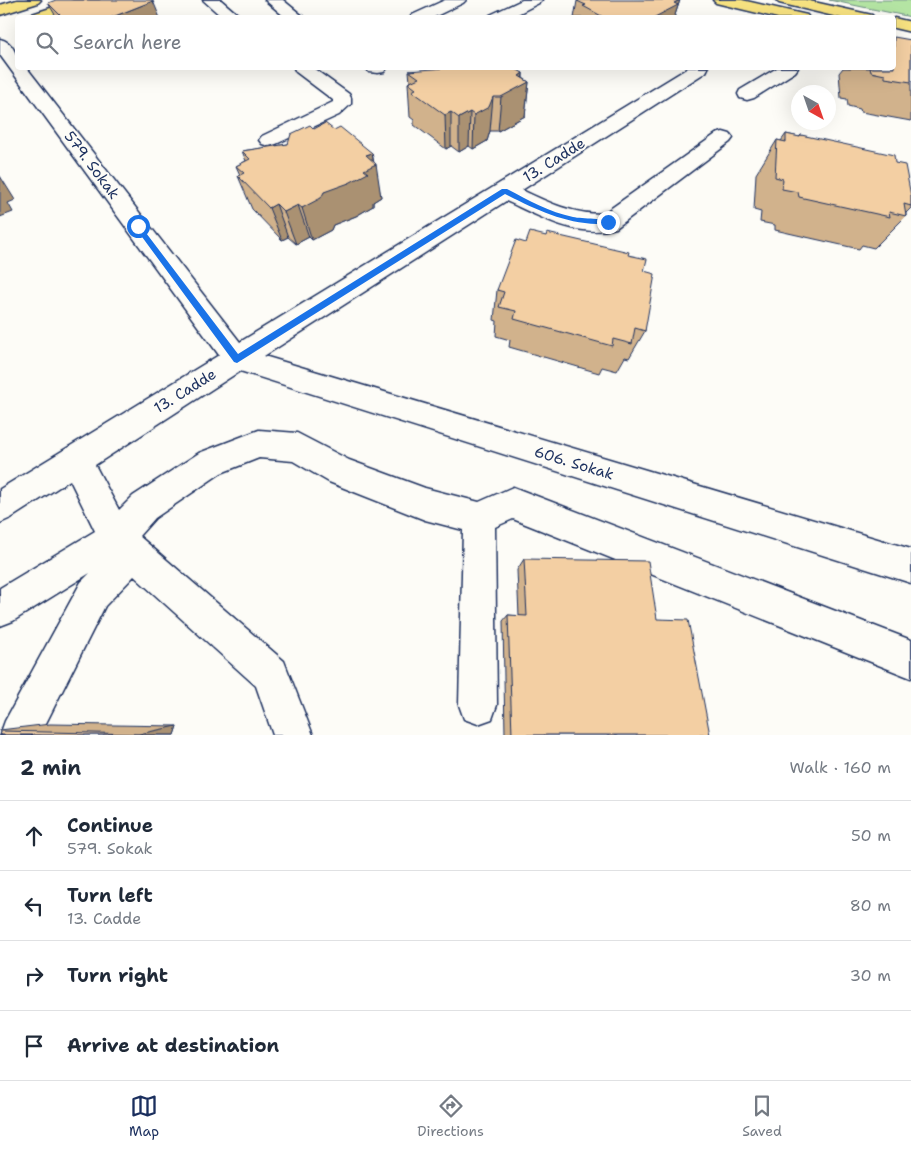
<!DOCTYPE html>
<html lang="en">
<head>
<meta charset="utf-8">
<style>
  :root { --surface:#fff; --page:#f2f2f3; --text:#1f2937; --muted:#747a83; --line:#e0e1e3; --accent:#1b2f5e }
  body { margin:0; font-family:"Shantell Sans",sans-serif; background:var(--page); color:var(--text) }
  .compass { position:absolute; left:791px; top:85px; width:45px; height:45px; border-radius:50%; background:var(--surface); box-shadow:0 5px 20px #0002; rotate:140deg }
  .stop { position:absolute; width:15px; height:15px; margin:-11px; border:4px solid #1a73e8; border-radius:50%; background:#fff }
  .stop.end { background:#1a73e8; border-color:#fff; box-shadow:0 1px 5px #0008 }
  .list { margin:0; padding:0; list-style:none }
  h2 { display:flex; justify-content:space-between; align-items:center; height:65px; margin:0; padding:0 20px; font-size:21px }
  h2 small { font-size:16px; font-weight:400; color:var(--muted) }
  .list li { display:grid; grid-template-columns:32px 1fr auto; gap:15px; align-items:center; box-sizing:border-box; height:70px; padding:0 20px; border-top:1px solid var(--line) }
  .list b { display:block; font-size:19px; white-space:nowrap }
  .list p { margin:0; font-size:16px; white-space:nowrap; color:var(--muted) }
  .list em { font-size:16px; font-style:normal; color:var(--muted) }
  .icon { flex:none; width:28px; height:28px; fill:none; stroke:currentColor; stroke-width:2; stroke-linecap:round; stroke-linejoin:round }
  .map { position:relative; flex:none; width:911px; height:735px; overflow:hidden }
  .search { position:absolute; background:var(--surface); box-shadow:0 5px 20px #0002; left:15px; right:15px; top:15px; height:55px; display:flex; align-items:center; gap:12px; box-sizing:border-box; padding:0 18px; border-radius:5px; color:var(--muted); font-size:19px }
  .sheet { height:345px; background:var(--surface) }
  nav { display:flex; justify-content:space-around; align-items:center; box-sizing:border-box; height:70px; border-top:1px solid var(--line); background:var(--surface); font-size:14px; color:var(--muted) }
  nav a { display:grid; justify-items:center; gap:2px }
  nav .on { color:var(--accent) }
  .map>svg:first-child { display:block }
  .green { fill:#b4e4a3; stroke:#688a80 }
  .lines { fill:none; stroke-linecap:round; stroke-linejoin:round }
  .minor-casing { stroke:#1b2f5e; stroke-width:3 }
  .major-casing { stroke:#1b2f5e; stroke-width:3 }
  .minor { fill:#fdfcf7; fill-rule:evenodd }
  .major { fill:#f7e281; fill-rule:evenodd }
  .wall { fill:#d1b28c; stroke:#1b2f5e }
  .shaded-wall { fill:#aa9172; stroke:#1b2f5e }
  .building { fill:#f3cfa3; stroke:#1b2f5e }
  .route { fill:#1a73e8 }
  .labels { text-anchor:middle; stroke-width:4; stroke-linejoin:round; paint-order:stroke }
  .street-label { font-size:15px; fill:#1b2f5e; stroke:#fdfcf7 }
</style>
</head>
<body>
<div class="map">
<svg width="911" height="735" viewBox="0 0 911 735">
  <rect width="100%" height="100%" fill="#fdfcf7"/>
  <filter id="ink" filterUnits="userSpaceOnUse"><feTurbulence type="fractalNoise" baseFrequency=".02" numOctaves="2"/><feDisplacementMap in="SourceGraphic" scale="10" xChannelSelector="R" yChannelSelector="G"/><feConvolveMatrix kernelMatrix="1 2 1 2 8 2 1 2 1" color-interpolation-filters="sRGB"/></filter>
  <g filter="url(#ink)">
    <path class="green" d="M829,0H911V17Z"/>
    <g class="lines">
      <g class="minor-casing">
        <path id="minor" d="M203,0H221L242,18H223Z
          M265,0H283L305,18H286Z
          M445,0H466L463,3L432,18H410L412,15Z
          M522,0H542L539,3L510,18H488L490,15Z
          M0,39C13,42 18,55 18,68H27L240,342L688,68H708L706,72L522,190C549,203 573,214 603,214L716,134L723,132L730,134L733,138L730,142L616,228C578,239 539,216 506,201L264,356L911,549V583L240,371L95,465L119,510L133,496L199,453L259,430L297,433L349,460L425,488L479,502L513,487L911,640V678L513,519L495,527L497,705L492,719L478,724L464,719L459,705L463,530L425,520L329,482L293,461L259,458L221,473L155,518L139,536L284,661L313,735H273L256,686L134,576L105,606L40,735H0L5,721L81,582L90,573L13,621L0,626V588L95,531L70,480L11,518L0,523V489L219,355L0,55Z
          M294,68H313L349,94L351,98V104L339,115L276,144L269,146L262,144L259,140L262,136L333,102V100L296,72Z
          M366,68H387L384,72L378,73L369,72Z
          M777,68H798L795,72L754,98L747,100L740,98L738,94L740,90Z"/>
      </g>
      <g class="major-casing">
        <path id="major" d="M17,0H41L38,3L0,15V5Z
          M75,0H99L96,3L53,18H27L29,15Z
          M713,0H742L807,15L809,18H778L716,3Z
          M776,0H805L872,15L874,18H842L779,3Z
          M894,18L911,22V32L894,28Z"/>
      </g>
      <use href="#minor" class="minor"/>
      <use href="#major" class="major"/>
    </g>
    <path class="wall" d="M680,0L674,18H574L577,1Z
      M48,3L160,18H57Z
      M911,40V121L861,112L860,109L848,106L847,99L841,98L839,73L843,68H894Z
      M409,71L523,73V78L529,82L525,116L498,131H490L487,141L473,149L469,146L459,152L451,146L446,149L414,125V120L410,117L408,83L410,82Z
      M314,129L334,130L372,153L381,197L373,202V206L356,216L333,225L331,230L312,240L309,237L296,244L288,237L282,240L252,209L238,176L240,175L236,166L246,161L242,151L288,144Z
      M786,134L799,137L801,135L895,163L911,196V208L906,213V216L874,248L862,245L859,249L775,230V225L760,222L761,212L754,210L756,174L777,140L781,141Z
      M526,243L644,271L645,331L629,358L625,357L617,371L602,367L599,373L509,347L510,340L496,336L497,321L494,320L497,290Z
      M524,559L657,619L710,735H505L503,621L508,615L519,616L517,570Z
      M50,724L177,726L174,735H0V730Z"/>
    <path class="shaded-wall" d="M680,0L674,18H653L674,3Z
      M153,1L160,18H110Z
      M523,73L522,85L529,82L525,116L498,131L501,97L519,76Z
      M493,97L490,131L487,141L473,149L474,115Z
      M451,112V146L446,149L445,115Z
      M470,112L469,146L459,152V118Z
      M372,153L374,165L376,164L381,197L373,202V206L356,216L333,225L331,230L312,240L302,208L324,192L364,170L366,155Z
      M0,176L15,200L8,203L13,212L0,217Z
      M276,204L288,237L282,240L269,208Z
      M298,205L309,237L296,244L284,212Z
      M177,726L174,735H139V734Z"/>
    <path class="building" d="M56,0H151L153,1L110,18H63L48,3Z
      M579,0H680L674,3L678,5L653,18H605L583,6L586,5L577,1Z
      M894,37L911,40V82L885,78V75L871,72L870,68H894Z
      M445,68H514L523,73L519,76L529,82L501,97H493L489,107L474,115L470,112L459,118L451,112L445,115L412,91L416,89L408,83L419,78L409,71Z
      M325,123L334,130L340,127L372,153L366,155L376,164L364,170L368,173L349,183L324,192L321,198L302,208L298,205L284,212L276,204L269,208L238,176L244,173L236,166L250,159L242,151L288,144L291,134L310,125L314,129Z
      M786,134L800,137L801,135L894,155L895,163L905,165L911,196V206L904,204L906,216L889,212L890,217L799,197L798,192L782,189L783,179L775,177L777,140L786,142Z
      M530,232L546,236L547,233L629,252L628,255L647,259L644,271L655,274L645,331L635,328L632,344L613,339L612,346L514,319L516,311L499,307L504,292L497,290L516,240L526,243Z
      M524,559L648,561L657,619L688,620L710,735H512L508,615L527,616Z
      M0,731L139,734V735H0Z"/>
  </g>
  <path class="route" d="M502,189H507C528,200 549,212 573,217C582,219 606,218 612,222C608,225 603,224 597,224C563,223 535,209 505,194L237,363L234,362L134,226L140,225L238,354Z"/>
  <g class="labels">
    <g class="street-label">
      <text transform="translate(554 160) rotate(-32)" y="5">13. Cadde</text>
      <text transform="translate(92 165) rotate(53)" y="5">579. Sokak</text>
      <text transform="translate(185 391) rotate(-32)" y="5">13. Cadde</text>
      <text transform="translate(574 463) rotate(17)" y="5">606. Sokak</text>
    </g>
  </g>
</svg>
<svg class="compass" viewBox="-18 -18 36 36"><path d="M0-13l5 13h-10z" fill="#e53935"/><path d="M0 13l5-13h-10z" fill="#747a83"/></svg>
<div class="stop" style="left:138px;top:226px"></div>
<div class="stop end" style="left:608px;top:222px"></div>
<div class="search"><svg class="icon" aria-label="search" viewBox="0 0 24 24"><circle cx="10" cy="10" r="6"/><path d="M15 15l6 6"/></svg>Search here</div>
</div>
<section class="sheet">
<h2>2 min<small>Walk · 160 m</small></h2>
<ul class="list">
<li><svg class="icon" aria-label="ahead" viewBox="0 0 24 24"><path d="M12 20V5M6 11l6-6 6 6"/></svg><div><b>Continue</b><p>579. Sokak</p></div><em>50 m</em></li>
<li><svg class="icon" aria-label="left" viewBox="0 0 24 24"><path d="M17 20v-9H6M10 6l-5 5 5 5"/></svg><div><b>Turn left</b><p>13. Cadde</p></div><em>80 m</em></li>
<li><svg class="icon" aria-label="right" viewBox="0 0 24 24"><path d="M7 20v-9h11M14 6l5 5-5 5"/></svg><div><b>Turn right</b></div><em>30 m</em></li>
<li><svg class="icon" aria-label="arrive" viewBox="0 0 24 24"><path d="M6 21V4h12l-3 4 3 4H6"/></svg><div><b>Arrive at destination</b></div></li>
</ul>
</section>
<nav>
<a class="on"><svg class="icon" aria-label="map" viewBox="0 0 24 24"><path d="M3 6l6-2 6 2 6-2v14l-6 2-6-2-6 2zM9 4v14M15 6v14"/></svg>Map</a>
<a><svg class="icon" aria-label="directions" viewBox="0 0 24 24"><path d="M12 3l9 9-9 9-9-9zM9 14v-3h6M13 9l2 2-2 2"/></svg>Directions</a>
<a><svg class="icon" aria-label="saved" viewBox="0 0 24 24"><path d="M7 4h10v16l-5-4-5 4z"/></svg>Saved</a>
</nav>
</body>
</html>
